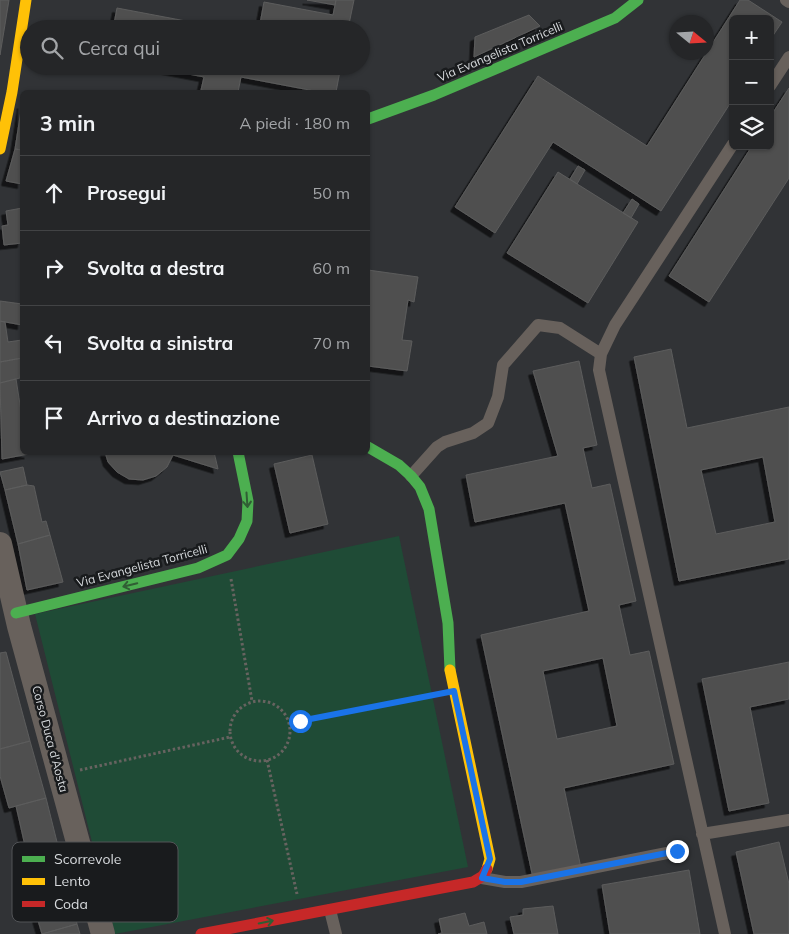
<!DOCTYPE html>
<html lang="it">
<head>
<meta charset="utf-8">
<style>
  :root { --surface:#252628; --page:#313234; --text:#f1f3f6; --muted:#a3a5a8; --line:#424345 }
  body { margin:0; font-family:Mulish,sans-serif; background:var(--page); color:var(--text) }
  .controls { position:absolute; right:15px; top:15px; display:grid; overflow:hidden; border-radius:8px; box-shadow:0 1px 4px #0004 }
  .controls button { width:45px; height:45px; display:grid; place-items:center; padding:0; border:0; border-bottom:1px solid var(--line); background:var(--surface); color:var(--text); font:25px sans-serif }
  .compass { position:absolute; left:669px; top:15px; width:45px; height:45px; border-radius:50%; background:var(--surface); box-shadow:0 1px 4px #0004; rotate:108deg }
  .stop { position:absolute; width:15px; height:15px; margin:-11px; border:4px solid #1a73e8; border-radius:50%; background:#fff }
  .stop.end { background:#1a73e8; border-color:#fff; box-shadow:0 1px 5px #0008 }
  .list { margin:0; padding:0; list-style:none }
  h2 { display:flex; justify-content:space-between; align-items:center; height:65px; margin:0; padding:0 20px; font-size:21px }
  h2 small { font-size:16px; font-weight:400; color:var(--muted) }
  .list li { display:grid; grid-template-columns:32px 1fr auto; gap:15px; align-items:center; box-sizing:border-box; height:75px; padding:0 20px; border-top:1px solid var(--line) }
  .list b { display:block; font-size:19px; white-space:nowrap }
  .list em { font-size:16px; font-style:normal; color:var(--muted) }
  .icon { flex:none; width:28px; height:28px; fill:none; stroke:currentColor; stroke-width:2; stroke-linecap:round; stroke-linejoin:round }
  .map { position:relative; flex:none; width:789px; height:934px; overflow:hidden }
  .search { position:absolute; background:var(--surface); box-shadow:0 1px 4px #0004; left:20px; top:20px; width:350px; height:55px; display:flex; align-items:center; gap:12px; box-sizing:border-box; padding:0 18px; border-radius:28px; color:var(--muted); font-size:19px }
  .panel { position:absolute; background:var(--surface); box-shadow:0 1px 4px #0004; left:20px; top:90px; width:350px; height:365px; border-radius:8px }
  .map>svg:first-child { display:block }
  .green { fill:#1f4b36 }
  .building { fill:#4f5050; stroke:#5c5c5c; fill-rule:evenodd; filter:url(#shadow) }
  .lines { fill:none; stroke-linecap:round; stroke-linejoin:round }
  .path { stroke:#676360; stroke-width:3; stroke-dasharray:2.5 2.5; stroke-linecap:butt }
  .lane { stroke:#68615c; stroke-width:12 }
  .street { stroke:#68615c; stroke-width:24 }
  .fast { stroke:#4caf50; stroke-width:11 }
  .slow { stroke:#ffc107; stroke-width:11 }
  .jam { stroke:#c62828; stroke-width:11 }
  .oneway { stroke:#305e34 }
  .route { stroke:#1a73e8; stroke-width:6 }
  .labels { text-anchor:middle; stroke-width:5; stroke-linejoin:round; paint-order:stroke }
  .street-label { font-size:12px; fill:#d7dadd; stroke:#191b1d }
  .key { fill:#191b1d; stroke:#525457; stroke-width:1 }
  .key-label { font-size:14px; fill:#d7dadd }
</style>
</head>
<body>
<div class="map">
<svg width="789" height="934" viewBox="0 0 789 934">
  <defs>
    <filter id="shadow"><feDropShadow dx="-4.5" dy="4.5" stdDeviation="0" flood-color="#0009"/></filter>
  </defs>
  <rect width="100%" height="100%" fill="#313336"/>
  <path class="green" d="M399,536L468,867L115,934L35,614Z"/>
  <path class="building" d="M0,0H9L0,55Z
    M307,0H336L335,5Z
    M336,0H354L348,29H259L264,2L333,15Z
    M740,0H748L782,22L770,40V19H733V99L661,211L553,142L495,233L455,207L538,76L647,146Z
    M117,8L228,29H113Z
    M529,15L540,26L474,57L475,37Z
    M147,66H341L336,92H320L241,77L238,92H215L201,90L204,77Z
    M789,88V178L709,302L669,276L752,146H770V117Z
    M22,104V150L15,149Z
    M15,149L22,150V184L6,181Z
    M578,166L585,170L577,184L570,179Z
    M558,172L638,222L588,303L507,253Z
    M632,199L639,204L631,218L623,213Z
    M22,208V243L4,245L2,226L8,225L6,211Z
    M368,270L418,277L414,302L408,300L402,340L412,341L407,371L368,366Z
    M0,301L22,304V325L0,321Z
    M0,321L5,322L8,342L22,340V358L0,362Z
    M671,349L687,428L789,407V559L679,581L634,357ZM763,457L775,522L716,534L701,470Z
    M22,358L20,378L0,383V362Z
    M579,361L597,445L583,448L592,488L610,484L636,601L619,605L630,655L649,651L674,764L564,788L581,868L533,878L481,635L589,611L565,503L475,522L466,475L558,456L533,371ZM603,658L617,726L557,739L543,671Z
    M16,379L22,417V452L29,454L2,459L0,383Z
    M105,452H214L218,469L173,455L167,467L156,476L143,480L129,479L117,472L108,462Z
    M312,455L328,524L290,533L274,464Z
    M23,467L27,485L5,490L0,472Z
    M27,485L34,486L42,522L46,521L50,535L18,544L5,490Z
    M50,535L63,582L27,590L18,544Z
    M6,652L30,741L0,749V653Z
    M789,662V699L750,707L769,803L729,811L702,679Z
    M30,741L46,798L9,808L0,776V749Z
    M46,798L59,850L28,859L16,806Z
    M779,842L789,884V934H754L736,852Z
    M59,850L77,924L42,934L23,870L31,868L28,859Z
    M689,870L700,934H610L602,885Z
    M553,906L558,934H514L510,917L523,915V909Z
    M465,913L469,926L484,922L487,934H438L442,933L439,919Z
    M77,924L80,934H42Z"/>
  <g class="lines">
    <path class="path" d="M231,579L252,701
      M230 731a30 30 0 1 1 60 0a30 30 0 1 1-60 0Z
      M290,723L431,696
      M267,760L297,894
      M80,770L230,737"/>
    <path class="lane" d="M786,0L789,2
      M770,86L789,57
      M411,476L437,447L445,442L473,433L488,423L498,397L503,365L538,325L560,328L601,354
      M702,834L789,820
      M482,878L505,882H521L677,851
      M330,910L336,934
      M725,934L599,370L601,354L615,325L733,144"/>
    <path class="street" d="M0,544L19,626L103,934"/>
    <path class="fast" d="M368,119L434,95L615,18L638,0
      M368,447L399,465L411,476L420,487L429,509L448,623L450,670
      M16,613L198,568L227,555L239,539L247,521L248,501L238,452"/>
    <path class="slow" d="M0,149L12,92L26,0
      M450,670L490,859L487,869"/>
    <path class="jam" d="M201,934L473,882L483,876L487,869"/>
  </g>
  <defs><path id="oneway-shaft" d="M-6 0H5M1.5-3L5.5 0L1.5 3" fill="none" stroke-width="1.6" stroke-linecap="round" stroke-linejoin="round" transform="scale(1.25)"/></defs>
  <g class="oneway">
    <use href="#oneway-shaft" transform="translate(247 500) rotate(86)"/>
    <use href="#oneway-shaft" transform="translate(130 585) rotate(166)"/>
    <use href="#oneway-shaft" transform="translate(266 922) rotate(-11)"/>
  </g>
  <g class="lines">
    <path class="route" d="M300,721L454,691L490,859L482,878L505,882H521L677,851"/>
  </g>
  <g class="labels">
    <g class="street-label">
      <text transform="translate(500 52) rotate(-23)" y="4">Via Evangelista Torricelli</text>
      <text transform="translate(142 566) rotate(-15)" y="4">Via Evangelista Torricelli</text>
      <text transform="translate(50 739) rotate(75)" y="4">Corso Duca d'Aosta</text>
    </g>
  </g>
  <rect x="12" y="842" width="166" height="80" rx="8" class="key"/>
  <rect x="22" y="856" width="23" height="6" fill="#4caf50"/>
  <rect x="22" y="878" width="23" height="7" fill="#ffc107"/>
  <rect x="22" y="901" width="23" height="6" fill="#c62828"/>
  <g class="key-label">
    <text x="54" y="864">Scorrevole</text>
    <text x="54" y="886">Lento</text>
    <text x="54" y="909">Coda</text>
  </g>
</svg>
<div class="controls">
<button>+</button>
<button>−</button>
<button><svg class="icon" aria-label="layers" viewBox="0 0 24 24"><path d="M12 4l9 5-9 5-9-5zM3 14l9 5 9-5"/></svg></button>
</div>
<svg class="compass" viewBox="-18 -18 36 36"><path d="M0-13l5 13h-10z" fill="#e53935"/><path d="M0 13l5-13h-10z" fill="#a3a5a8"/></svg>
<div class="stop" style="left:300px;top:721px"></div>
<div class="stop end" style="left:677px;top:851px"></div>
<div class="search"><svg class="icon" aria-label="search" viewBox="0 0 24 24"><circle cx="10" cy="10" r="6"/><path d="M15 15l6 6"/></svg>Cerca qui</div>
<section class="panel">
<h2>3 min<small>A piedi · 180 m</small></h2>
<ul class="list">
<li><svg class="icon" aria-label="ahead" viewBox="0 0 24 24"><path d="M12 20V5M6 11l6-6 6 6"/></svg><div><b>Prosegui</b></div><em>50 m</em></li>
<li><svg class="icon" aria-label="right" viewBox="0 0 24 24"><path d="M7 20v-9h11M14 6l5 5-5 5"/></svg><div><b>Svolta a destra</b></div><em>60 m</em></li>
<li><svg class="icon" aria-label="left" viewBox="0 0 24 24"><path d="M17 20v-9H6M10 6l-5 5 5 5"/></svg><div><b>Svolta a sinistra</b></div><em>70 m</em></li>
<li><svg class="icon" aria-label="arrive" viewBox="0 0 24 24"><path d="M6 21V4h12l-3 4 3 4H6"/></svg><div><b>Arrivo a destinazione</b></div></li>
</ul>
</section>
</div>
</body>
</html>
